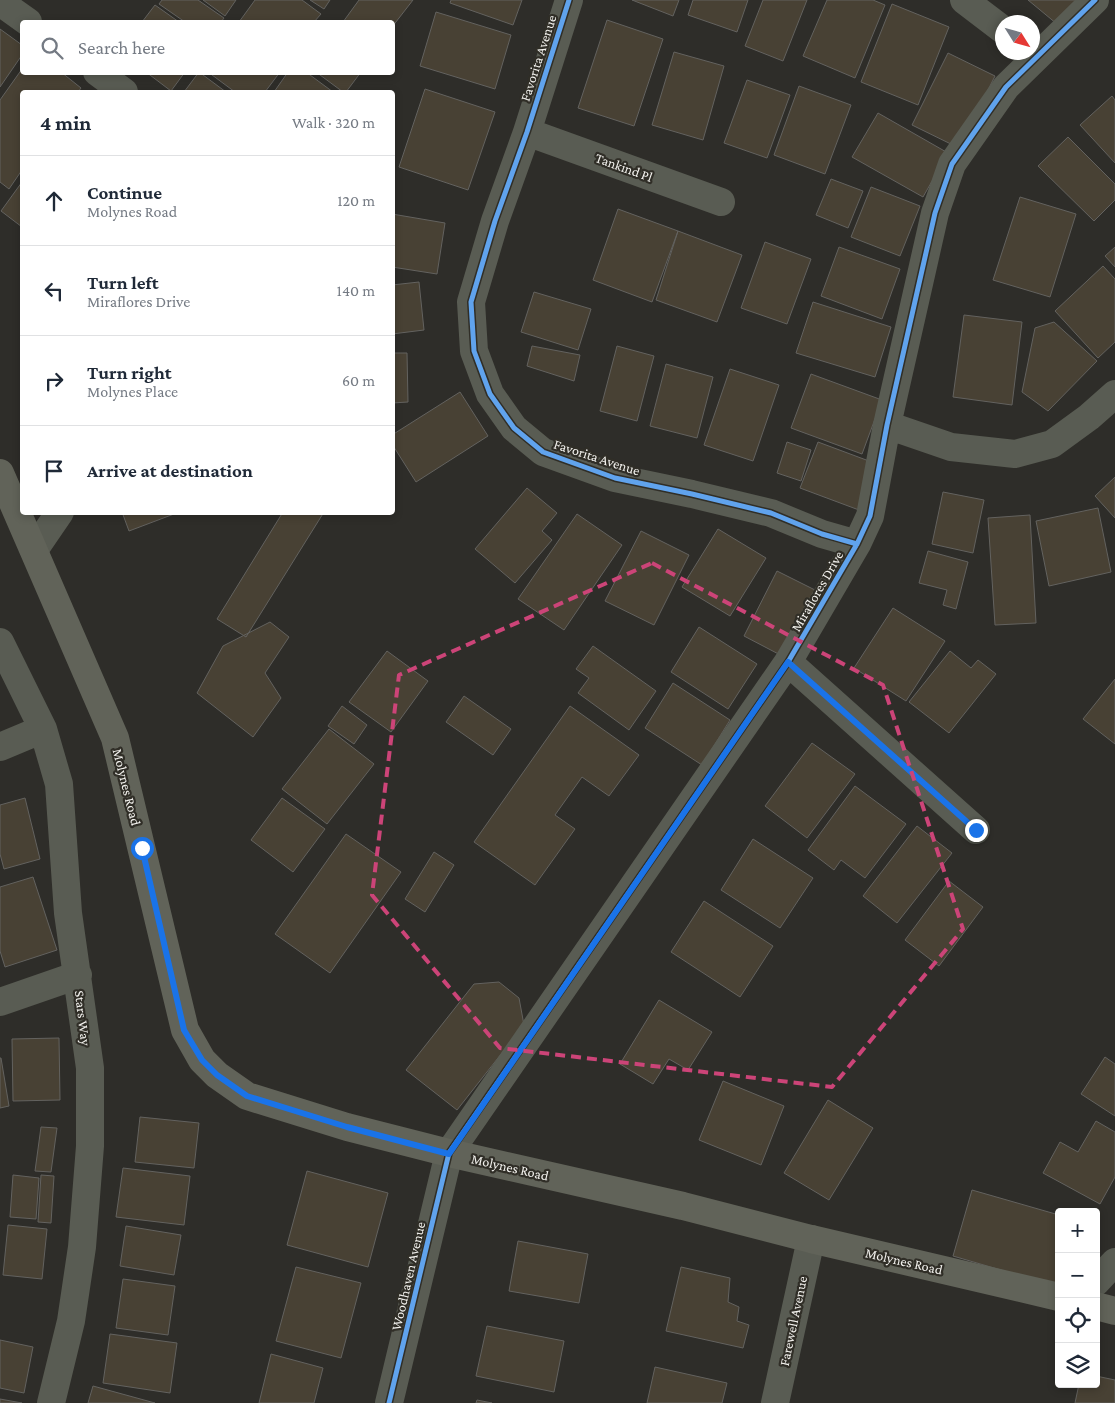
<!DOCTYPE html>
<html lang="en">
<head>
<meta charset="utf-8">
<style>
  :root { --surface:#fff; --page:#f6f6f7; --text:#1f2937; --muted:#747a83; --line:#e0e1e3 }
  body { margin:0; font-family:"Crimson Pro",serif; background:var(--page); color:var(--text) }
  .controls { position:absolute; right:15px; bottom:15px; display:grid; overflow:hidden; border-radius:5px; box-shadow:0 2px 8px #0003 }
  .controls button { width:45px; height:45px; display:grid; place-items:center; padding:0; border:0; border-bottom:1px solid var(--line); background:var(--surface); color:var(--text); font:25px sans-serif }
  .compass { position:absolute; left:995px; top:15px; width:45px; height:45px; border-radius:50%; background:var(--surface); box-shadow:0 2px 8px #0003; rotate:127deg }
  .stop { position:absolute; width:15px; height:15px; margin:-11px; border:4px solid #1a73e8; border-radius:50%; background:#fff }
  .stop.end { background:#1a73e8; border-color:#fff; box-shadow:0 1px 5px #0008 }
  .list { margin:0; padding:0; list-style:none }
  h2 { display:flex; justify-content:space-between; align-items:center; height:65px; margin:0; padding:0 20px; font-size:21px }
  h2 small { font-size:16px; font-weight:400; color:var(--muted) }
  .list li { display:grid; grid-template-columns:32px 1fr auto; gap:15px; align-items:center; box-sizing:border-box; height:90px; padding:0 20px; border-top:1px solid var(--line) }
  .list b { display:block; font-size:19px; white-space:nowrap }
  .list p { margin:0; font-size:16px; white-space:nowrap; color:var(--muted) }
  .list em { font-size:16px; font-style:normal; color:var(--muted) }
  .icon { flex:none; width:28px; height:28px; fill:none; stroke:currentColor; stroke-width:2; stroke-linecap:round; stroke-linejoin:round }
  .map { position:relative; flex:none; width:1115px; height:1403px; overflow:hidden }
  .search { position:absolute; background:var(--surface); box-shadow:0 2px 8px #0003; left:20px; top:20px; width:375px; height:55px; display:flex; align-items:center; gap:12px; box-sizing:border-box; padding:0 18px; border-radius:5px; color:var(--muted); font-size:19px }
  .panel { position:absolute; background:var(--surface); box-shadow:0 2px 8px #0003; left:20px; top:90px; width:375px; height:425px; border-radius:5px }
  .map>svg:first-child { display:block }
  .building { fill:#484134; stroke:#63625f }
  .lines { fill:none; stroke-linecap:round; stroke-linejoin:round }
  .minor { stroke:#595c53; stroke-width:28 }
  .major { stroke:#616359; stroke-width:28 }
  .cycleway-casing { stroke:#302e27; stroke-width:8 }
  .cycleway { stroke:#60a3ed; stroke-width:5 }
  .route { stroke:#1a73e8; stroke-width:6 }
  .marked { fill:none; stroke:#cc4478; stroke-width:4; stroke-dasharray:10 6; stroke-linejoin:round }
  .labels { text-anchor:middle; stroke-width:4.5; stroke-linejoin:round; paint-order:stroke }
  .street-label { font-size:14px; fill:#f3f2ee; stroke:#302e27 }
</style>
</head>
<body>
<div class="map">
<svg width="1115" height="1403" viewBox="0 0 1115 1403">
  <rect width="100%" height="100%" fill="#2e2d29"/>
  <path class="building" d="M162,0H198L224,18L221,22H185L159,4Z
    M203,0H236L225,16Z
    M255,0H302L321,14L314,22H239Z
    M310,0H330L324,9Z
    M359,0H413L392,27V22H343Z
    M451,0H522L513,25L450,3Z
    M632,0H679L673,16Z
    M693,0H748L737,32L688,15Z
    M763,0H807L783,61L745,46Z
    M827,0H873L885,5L855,78L803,56Z
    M1028,0H1077L1057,24Z
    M892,4L949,27L918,105L861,82Z
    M155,5L179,22H142Z
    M436,12L511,35L495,89L420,66Z
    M607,20L663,39L634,126L578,108Z
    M0,29L22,45V55L0,87Z
    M674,52L724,66L703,140L652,125Z
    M948,53L995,76L959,148L912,125Z
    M22,69V72H61L81,88L78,92H22V170L9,189L0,182V100Z
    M146,72H185L171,91Z
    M199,72L226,92H184Z
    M208,72H280L265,92H235Z
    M288,72H306L333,92H274Z
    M316,72H361L346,92H343Z
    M747,80L790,95L767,158L724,143Z
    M799,86L851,105L825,174L774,155Z
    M425,89L495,112L468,190L399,167Z
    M1112,96L1115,100V163L1080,125Z
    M878,113L948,153L923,197L852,157Z
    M1068,137L1115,184V200L1094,221L1038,166Z
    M831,179L863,191L848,228L816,215Z
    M22,182V227L1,211Z
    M871,187L920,206L900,256L851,237Z
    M1020,197L1076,214L1050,297L993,280Z
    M618,209L678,231L652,302L593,280Z
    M392,214L445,223L437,274L392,267Z
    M678,231L742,255L717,322L656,300Z
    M765,242L811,259L787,324L741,308Z
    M839,247L900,269L882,319L821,296Z
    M1115,247V267L1105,256Z
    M1103,266L1115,279V342L1098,358L1055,311Z
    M419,282L424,330L392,334V285Z
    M534,292L591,309L578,350L521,332Z
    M813,302L891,327L875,377L796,353Z
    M964,315L1022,322L1012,405L953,397Z
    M1054,322L1097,361L1048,411L1022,392L1035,328Z
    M532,346L580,355L574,381L527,366Z
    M617,346L654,356L637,421L600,411Z
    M392,353H407L408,402L392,403Z
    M666,364L713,377L697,438L650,426Z
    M730,369L779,385L753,461L704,445Z
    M811,374L882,400L862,454L791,428Z
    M460,392L488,436L416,482L392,444V435Z
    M787,442L811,450L801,481L777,473Z
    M818,442L877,464L859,510L800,488Z
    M1115,477V518L1095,496Z
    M527,488L557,513L542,531L552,540L515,583L475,549Z
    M943,492L984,500L973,553L932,544Z
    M1098,508L1111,572L1049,586L1036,521Z
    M122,512H174V514L129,531Z
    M283,512H324L246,637L217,619Z
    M577,514L622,545L564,630L518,599Z
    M1030,515L1036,623L995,625L988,518Z
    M718,529L766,558L730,616L682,587Z
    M641,531L689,555L654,625L605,601Z
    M928,551L968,562L956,609L943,605L947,590L919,583Z
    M777,571L821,593L788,659L744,636Z
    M893,608L945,641L906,701L854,668Z
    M270,622L289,637L265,673L281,698L253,737L197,693L223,646Z
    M699,627L757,664L728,709L671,672Z
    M593,646L656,691L629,730L578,693L589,678L576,669Z
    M387,651L428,681L391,732L349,702Z
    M950,651L971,668L978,660L996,674L949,733L909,702Z
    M1115,679V744L1083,719Z
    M673,683L730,720L702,765L645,728Z
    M464,696L511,729L493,755L446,722Z
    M342,706L367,725L354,744L328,726Z
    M570,706L639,755L609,796L582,777L555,815L575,829L535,885L474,842Z
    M329,729L374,764L327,824L282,789Z
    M812,743L855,774L807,838L765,806Z
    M855,786L906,824L865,878L841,860L834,870L808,850Z
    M25,798L40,859L4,869L0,854V805Z
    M282,798L325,829L293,872L251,840Z
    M917,826L952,853L897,923L863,896Z
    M346,834L401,872L330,973L275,934Z
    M753,839L813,878L780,928L721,890Z
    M434,852L454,865L425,912L405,899Z
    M33,877L57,950L5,967L0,951V887Z
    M949,881L983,907L939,966L905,940Z
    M704,901L773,946L740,997L671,952Z
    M499,982L519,998L524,1025L457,1110L406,1070L474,984Z
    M659,1000L712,1032L688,1070L669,1059L653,1084L620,1064Z
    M59,1038L60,1100L13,1101L12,1039Z
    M1105,1057L1115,1064V1116L1081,1094Z
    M1,1058L9,1106L0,1108V1058Z
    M723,1081L784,1106L761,1165L699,1140Z
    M828,1100L873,1128L829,1200L784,1173Z
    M140,1117L199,1123L194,1168L135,1162Z
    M1096,1121L1115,1132V1177L1100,1204L1043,1173L1060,1142L1078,1152Z
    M41,1127L57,1128L51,1172L35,1171Z
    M123,1168L190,1176L184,1225L116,1217Z
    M307,1171L388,1193L368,1267L287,1245Z
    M13,1175L39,1178L36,1219L10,1217Z
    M41,1175L54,1176L51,1223L38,1222Z
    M972,1190L1059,1215V1287L953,1256Z
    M8,1225L47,1229L42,1279L3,1275Z
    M126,1226L181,1235L174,1275L120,1266Z
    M518,1241L588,1254L579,1303L509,1291Z
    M296,1267L361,1283L341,1358L276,1341Z
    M681,1267L730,1278L728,1302L739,1307L737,1321L749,1325L743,1348L666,1331Z
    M123,1279L175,1286L168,1335L116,1328Z
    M487,1326L564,1341L554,1392L476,1376Z
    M110,1334L177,1343L170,1393L103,1383Z
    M0,1340L33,1347L24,1393L0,1388Z
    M271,1354L323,1368L314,1403H259Z
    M655,1367L727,1383L722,1403H647Z
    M1096,1376L1115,1380V1403H1075L1079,1384H1096Z
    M93,1386L155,1403H88Z
    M0,1399L22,1403H0Z
    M477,1400L492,1403H476Z"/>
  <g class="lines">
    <path class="minor" d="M569,0L527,132L495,221L471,302L474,351L490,394L514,428L543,452L615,478L692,494L771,513L822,534L857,544
      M964,0L1002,29
      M0,2L28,22
      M97,72L124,92
      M527,132L721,202
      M887,425L951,447L1015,454L1052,444L1089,417L1115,394
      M34,550L60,512
      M0,642L43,729L59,784L68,913L90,1068V1146L82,1247L71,1321L51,1403
      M788,662L976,830
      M0,747L43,729
      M0,1002L78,975
      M1096,1282L1115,1262
      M389,1403L449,1153L788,662L857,544L870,516L887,425L935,213L952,164L1006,87L1095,0
      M775,1403L811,1239"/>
    <path class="major" d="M0,473L115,738L185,1030L202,1060L217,1075L247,1096L347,1127L449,1153L683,1206L811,1239L1059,1297
      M1096,1306L1115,1311"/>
    <g class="cycleway-casing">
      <path id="cycleway" d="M569,0L527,132L495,221L471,302L474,351L490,394L514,428L543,452L615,478L692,494L771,513L822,534L857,544
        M389,1403L449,1153L788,662L857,544L870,516L887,425L935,213L952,164L1006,87L1095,0"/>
    </g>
    <use href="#cycleway" class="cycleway"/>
  </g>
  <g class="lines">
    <path class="route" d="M142,848L184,1030L202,1060L217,1075L247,1096L347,1127L449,1154L788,662L976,830"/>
  </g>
  <path class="marked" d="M652,563L883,685L963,929L832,1087L500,1048L372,895L399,675Z"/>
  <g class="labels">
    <g class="street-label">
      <text transform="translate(538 58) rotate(-72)" y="5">Favorita Avenue</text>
      <text transform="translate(624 167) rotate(20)" y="5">Tankind Pl</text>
      <text transform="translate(597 457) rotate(18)" y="5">Favorita Avenue</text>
      <text transform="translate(817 591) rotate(-60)" y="5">Miraflores Drive</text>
      <text transform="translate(127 787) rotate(76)" y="5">Molynes Road</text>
      <text transform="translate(83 1018) rotate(83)" y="5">Stars Way</text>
      <text transform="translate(510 1167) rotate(13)" y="5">Molynes Road</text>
      <text transform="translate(904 1261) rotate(13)" y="5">Molynes Road</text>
      <text transform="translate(408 1276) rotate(-77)" y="5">Woodhaven Avenue</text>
      <text transform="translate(793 1321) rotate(-78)" y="5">Farewell Avenue</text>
    </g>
  </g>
</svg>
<div class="controls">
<button>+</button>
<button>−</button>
<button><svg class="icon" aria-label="locate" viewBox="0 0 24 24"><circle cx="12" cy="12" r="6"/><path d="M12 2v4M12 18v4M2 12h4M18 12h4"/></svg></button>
<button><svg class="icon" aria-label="layers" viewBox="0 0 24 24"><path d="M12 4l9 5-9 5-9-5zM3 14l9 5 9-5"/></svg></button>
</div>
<svg class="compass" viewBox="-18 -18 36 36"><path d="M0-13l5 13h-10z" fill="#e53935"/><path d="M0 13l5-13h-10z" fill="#747a83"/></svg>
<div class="stop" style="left:142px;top:848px"></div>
<div class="stop end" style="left:976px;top:830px"></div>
<div class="search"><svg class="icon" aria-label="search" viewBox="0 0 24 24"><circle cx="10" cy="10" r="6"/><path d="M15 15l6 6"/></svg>Search here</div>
<section class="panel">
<h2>4 min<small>Walk · 320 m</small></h2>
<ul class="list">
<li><svg class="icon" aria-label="ahead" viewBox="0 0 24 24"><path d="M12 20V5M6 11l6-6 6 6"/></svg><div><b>Continue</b><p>Molynes Road</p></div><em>120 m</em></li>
<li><svg class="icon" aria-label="left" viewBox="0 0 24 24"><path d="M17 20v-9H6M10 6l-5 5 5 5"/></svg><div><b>Turn left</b><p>Miraflores Drive</p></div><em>140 m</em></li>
<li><svg class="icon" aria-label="right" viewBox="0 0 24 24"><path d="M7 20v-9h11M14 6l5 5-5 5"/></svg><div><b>Turn right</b><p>Molynes Place</p></div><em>60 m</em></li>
<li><svg class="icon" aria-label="arrive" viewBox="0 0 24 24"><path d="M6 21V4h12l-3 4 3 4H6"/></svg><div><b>Arrive at destination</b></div></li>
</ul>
</section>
</div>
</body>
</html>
